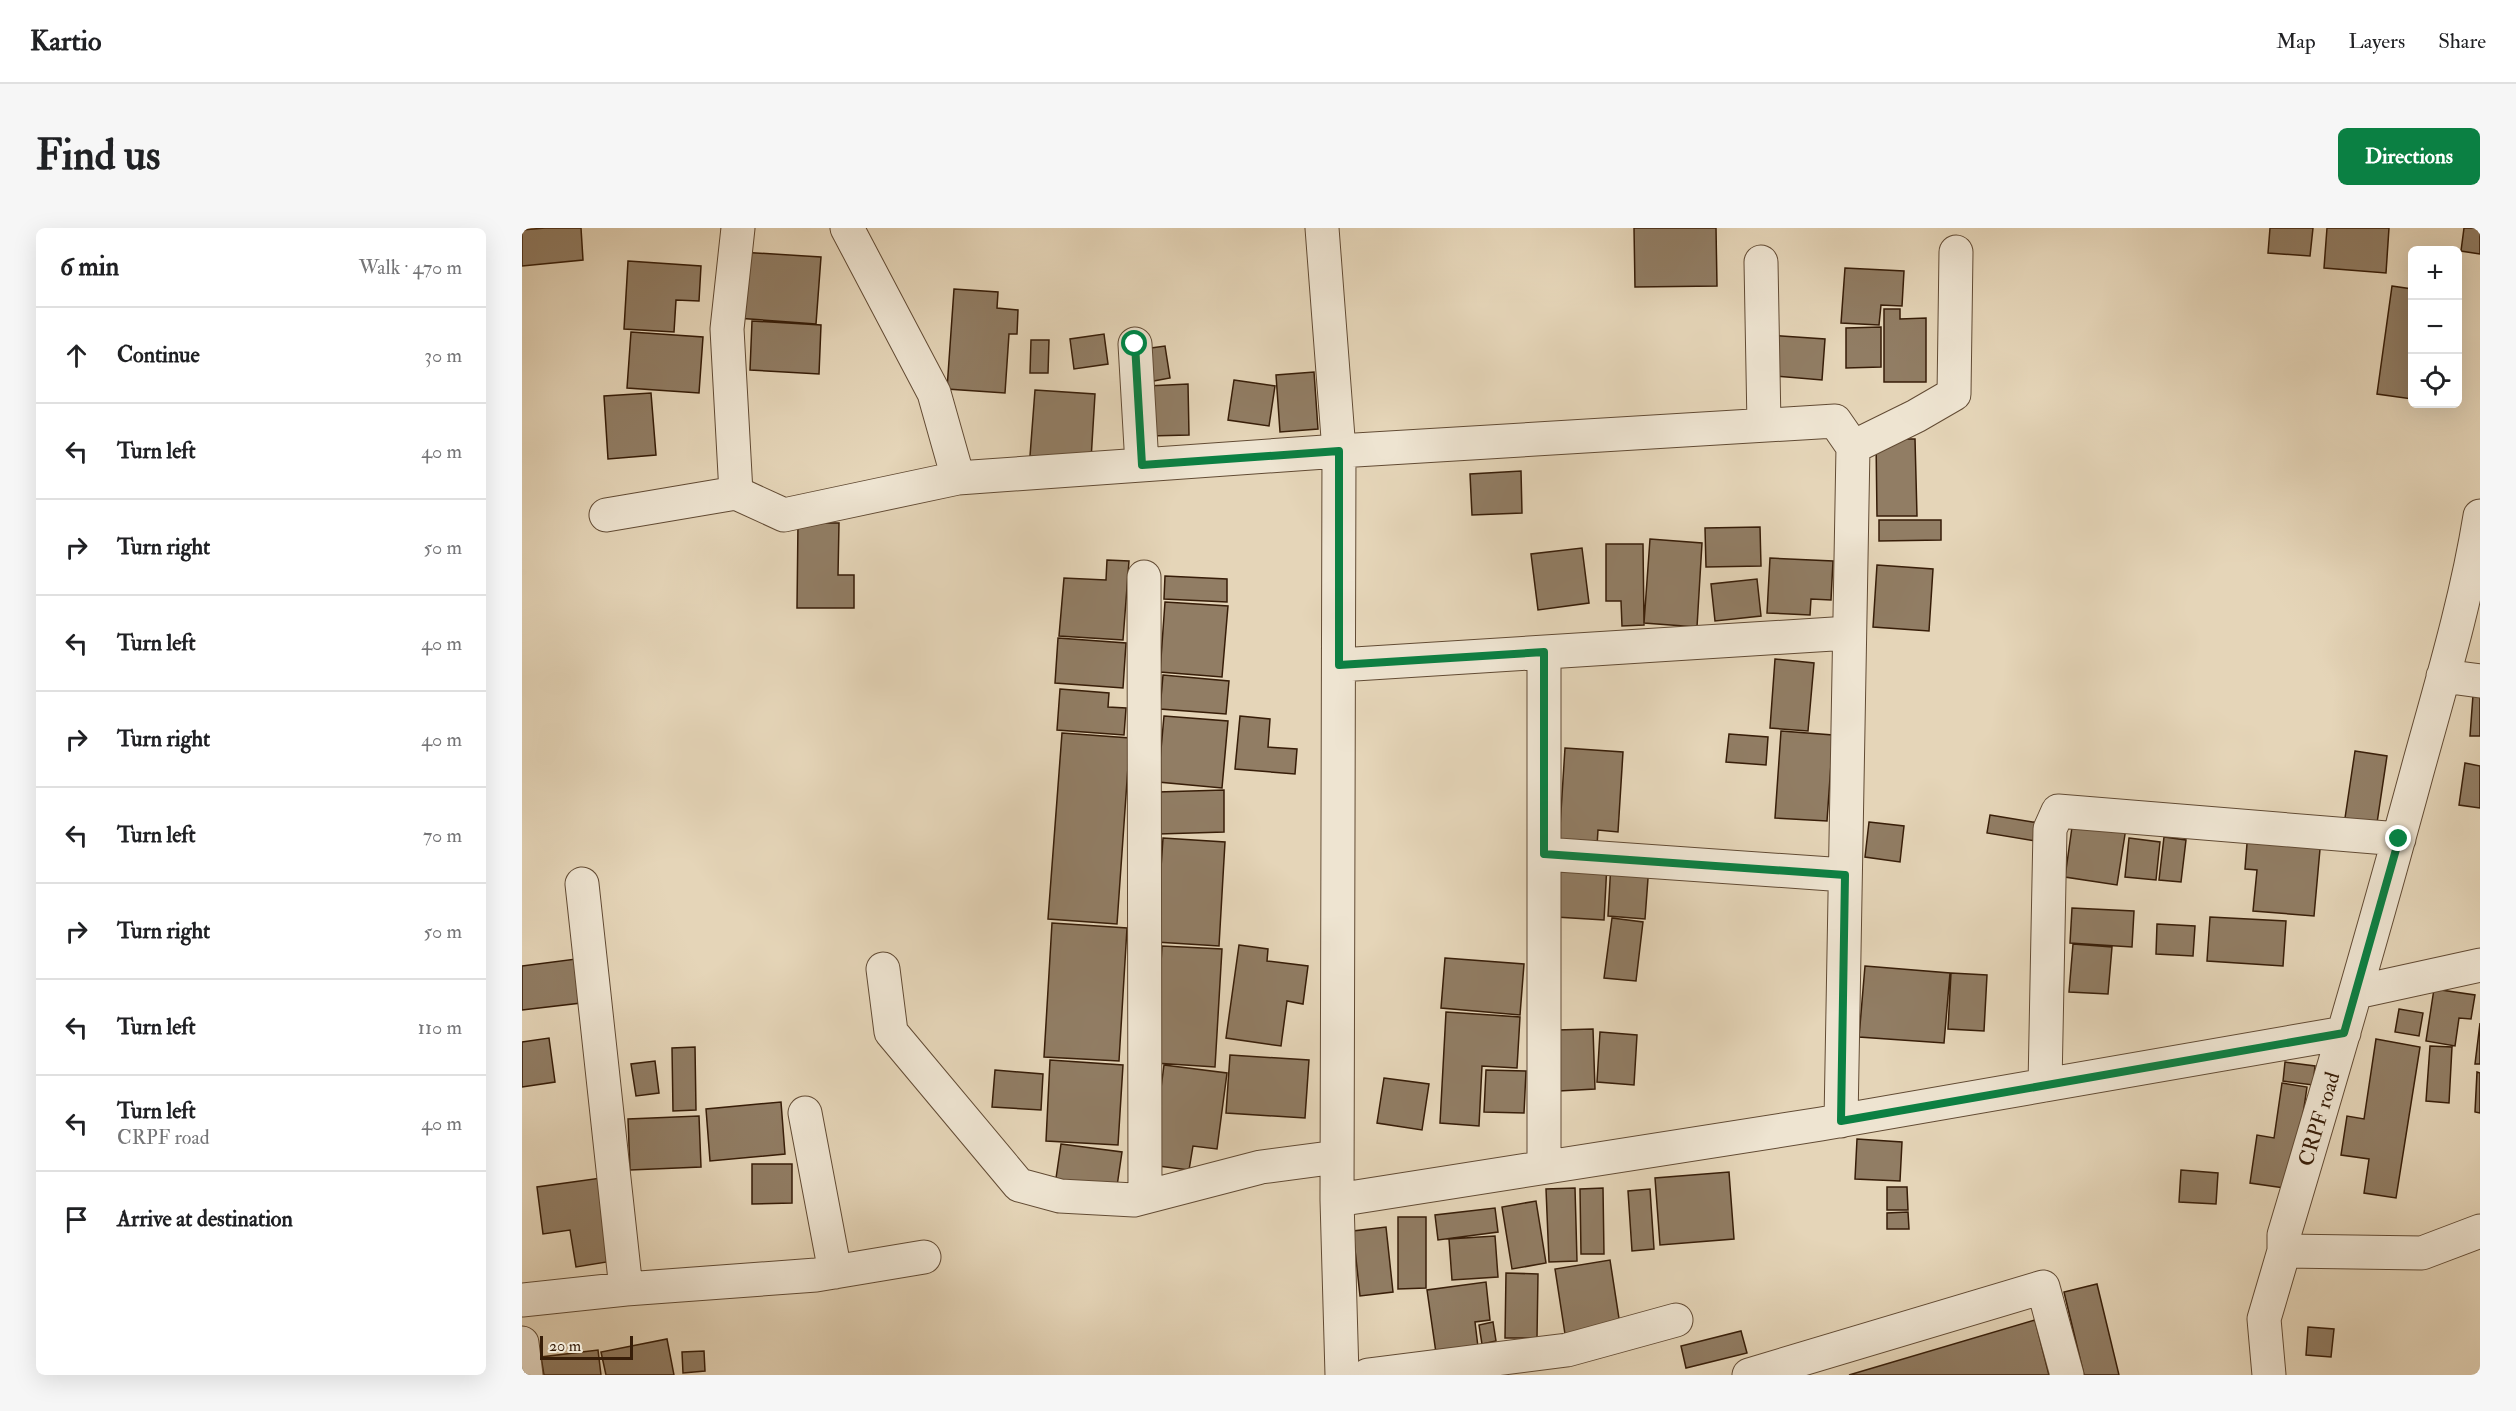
<!DOCTYPE html>
<html lang="en">
<head>
<meta charset="utf-8">
<style>
  :root { --surface:#fff; --page:#f6f6f6; --text:#202124; --muted:#757577; --line:#e0e0e0; --accent:#0b8043 }
  body { margin:0; font-family:"IM FELL Double Pica",serif; background:var(--page); color:var(--text) }
  .controls { position:absolute; right:18px; top:18px; display:grid; overflow:hidden; border-radius:9px; box-shadow:0 6px 24px #0002 }
  .controls button { width:54px; height:54px; display:grid; place-items:center; padding:0; border:0; border-bottom:2px solid var(--line); background:var(--surface); color:var(--text); font:30px sans-serif }
  .scale { position:absolute; left:18px; bottom:15px; width:93px; box-sizing:border-box; padding-left:6px; border:3px solid #371d08; border-top:0; font-size:16px; line-height:21px; white-space:nowrap; color:#371d08; -webkit-text-stroke:4px #eee4d1; paint-order:stroke }
  .stop { position:absolute; width:18px; height:18px; margin:-14px; border:4px solid #0b8043; border-radius:50%; background:#fff }
  .stop.end { background:#0b8043; border-color:#fff; box-shadow:0 2px 6px #0008 }
  .list { margin:0; padding:0; list-style:none }
  h2 { display:flex; justify-content:space-between; align-items:center; height:78px; margin:0; padding:0 24px; font-size:26px }
  h2 small { font-size:20px; font-weight:400; color:var(--muted) }
  .list li { display:grid; grid-template-columns:39px 1fr auto; gap:18px; align-items:center; box-sizing:border-box; height:96px; padding:0 24px; border-top:2px solid var(--line) }
  .list b { display:block; font-size:22px; white-space:nowrap }
  .list p { margin:0; font-size:20px; white-space:nowrap; color:var(--muted) }
  .list em { font-size:20px; font-style:normal; color:var(--muted) }
  .icon { flex:none; width:33px; height:33px; fill:none; stroke:currentColor; stroke-width:2; stroke-linecap:round; stroke-linejoin:round }
  .map { position:relative; flex:none; width:1958px; height:1147px; overflow:hidden; border-radius:9px }
  header { display:flex; align-items:center; gap:36px; box-sizing:border-box; height:84px; padding:0 30px; background:var(--surface); border-bottom:2px solid var(--line) }
  header strong { font-size:28px }
  nav { display:flex; gap:33px; margin-inline-start:auto; font-size:21px }
  .intro { display:flex; align-items:center; justify-content:space-between; box-sizing:border-box; height:144px; padding:0 36px }
  h1 { margin:0; font-size:42px }
  .button { padding:15px 27px; border-radius:9px; background:var(--accent); color:#fff; font-size:21px; font-weight:700 }
  main { display:flex; gap:36px; padding:0 36px }
  aside { flex:1; background:var(--surface); border-radius:9px; box-shadow:0 6px 24px #0002 }
  .map>svg:first-child { display:block }
  .building { fill:#917d64; stroke:#371d08; stroke-width:1.5 }
  .lines { fill:none; stroke-linecap:round; stroke-linejoin:round }
  .minor-casing { stroke:#624b34; stroke-width:35 }
  .minor { stroke:#eee4d1; stroke-width:33 }
  .route { stroke:#0b8043; stroke-width:8 }
  .labels { text-anchor:middle; stroke-width:5; stroke-linejoin:round; paint-order:stroke }
  .street-label { font-size:21px; fill:#371d08; stroke:#eee4d1 }
</style>
</head>
<body>
<header>
<strong>Kartio</strong>
<nav><a>Map</a><a>Layers</a><a>Share</a></nav>
</header>
<div class="intro"><h1>Find us</h1><a class="button">Directions</a></div>
<main>
<aside>
<h2>6 min<small>Walk · 470 m</small></h2>
<ul class="list">
<li><svg class="icon" aria-label="ahead" viewBox="0 0 24 24"><path d="M12 20V5M6 11l6-6 6 6"/></svg><div><b>Continue</b></div><em>30 m</em></li>
<li><svg class="icon" aria-label="left" viewBox="0 0 24 24"><path d="M17 20v-9H6M10 6l-5 5 5 5"/></svg><div><b>Turn left</b></div><em>40 m</em></li>
<li><svg class="icon" aria-label="right" viewBox="0 0 24 24"><path d="M7 20v-9h11M14 6l5 5-5 5"/></svg><div><b>Turn right</b></div><em>50 m</em></li>
<li><svg class="icon" aria-label="left" viewBox="0 0 24 24"><path d="M17 20v-9H6M10 6l-5 5 5 5"/></svg><div><b>Turn left</b></div><em>40 m</em></li>
<li><svg class="icon" aria-label="right" viewBox="0 0 24 24"><path d="M7 20v-9h11M14 6l5 5-5 5"/></svg><div><b>Turn right</b></div><em>40 m</em></li>
<li><svg class="icon" aria-label="left" viewBox="0 0 24 24"><path d="M17 20v-9H6M10 6l-5 5 5 5"/></svg><div><b>Turn left</b></div><em>70 m</em></li>
<li><svg class="icon" aria-label="right" viewBox="0 0 24 24"><path d="M7 20v-9h11M14 6l5 5-5 5"/></svg><div><b>Turn right</b></div><em>50 m</em></li>
<li><svg class="icon" aria-label="left" viewBox="0 0 24 24"><path d="M17 20v-9H6M10 6l-5 5 5 5"/></svg><div><b>Turn left</b></div><em>110 m</em></li>
<li><svg class="icon" aria-label="left" viewBox="0 0 24 24"><path d="M17 20v-9H6M10 6l-5 5 5 5"/></svg><div><b>Turn left</b><p>CRPF road</p></div><em>40 m</em></li>
<li><svg class="icon" aria-label="arrive" viewBox="0 0 24 24"><path d="M6 21V4h12l-3 4 3 4H6"/></svg><div><b>Arrive at destination</b></div></li>
</ul>
</aside>
<div class="map">
<svg width="1958" height="1147" viewBox="0 0 1958 1147">
  <rect width="100%" height="100%" fill="#e5d5b8"/>
  <filter id="stains"><feTurbulence type="fractalNoise" baseFrequency=".00333" numOctaves="4"/><feColorMatrix values="0 0 0 0 .2 0 0 0 0 .09 0 0 0 0 .02 0 0 0 .5 -.17"/></filter>
  <radialGradient id="worn" r=".72"><stop offset=".6" stop-color="#630" stop-opacity="0"/><stop offset="1" stop-color="#630" stop-opacity=".3"/></radialGradient>
  <path class="building" d="M23,0H59L61,32L0,38V2Z
    M1112,0H1194L1195,58L1113,59Z
    M1748,0H1791L1788,28L1746,25Z
    M1805,0H1867L1864,45L1802,40Z
    M1942,0H1958V26L1939,23Z
    M218,24L299,29L294,96L214,90Z
    M106,33L179,38L177,73L154,72L152,104L102,101Z
    M1323,40L1382,43L1380,78L1359,77L1357,97L1319,95Z
    M1870,58L1890,61V171L1855,166Z
    M432,61L476,64L475,80L496,82L495,106H487L483,165L425,161Z
    M1362,81H1378V91L1404,90V154H1362Z
    M230,93L299,97L297,146L228,142Z
    M1359,99V139L1324,140V100Z
    M109,104L181,109L177,165L105,160Z
    M582,106L586,136L552,141L548,111Z
    M1246,107L1303,111L1300,152L1243,147Z
    M509,112H527L526,145H508Z
    M643,118L648,150L626,154L622,121Z
    M792,144L796,201L758,204L754,147Z
    M712,152L753,158L747,198L706,192Z
    M666,156L667,207L626,208L625,158Z
    M513,162L573,166L569,232L508,228Z
    M129,165L134,227L86,231L82,168Z
    M1354,211H1393L1395,288H1355Z
    M999,243L1000,285L950,287L948,246Z
    M1357,292H1419V312L1357,313Z
    M276,295H317L316,347H332V380H275Z
    M1238,299L1239,338L1184,339L1183,300Z
    M1128,311L1180,315L1175,399L1122,395Z
    M1084,316H1121L1122,397L1100,398L1099,373H1084Z
    M1060,320L1067,375L1016,382L1009,326Z
    M1248,330L1311,333L1309,372L1289,371L1288,387L1245,385Z
    M585,332L607,333L601,412L537,408L542,350L584,352Z
    M1355,337L1411,341L1407,403L1351,399Z
    M643,348L705,351V374L642,371Z
    M1235,351L1239,388L1193,393L1189,356Z
    M643,374L706,378L700,449L638,444Z
    M536,410L604,415L601,460L533,455Z
    M1253,431L1292,435L1286,503L1248,500Z
    M641,447L707,453L704,486L638,481Z
    M538,461L587,465L586,479L604,480L602,507L535,502Z
    M1951,467L1958,468V508H1948Z
    M642,488L706,493L700,560L636,554Z
    M718,488L748,491L746,519L775,521L773,546L713,541Z
    M1259,503L1311,507L1305,593L1253,590Z
    M540,505L608,510L595,696L526,691Z
    M1207,506L1246,509L1244,537L1204,534Z
    M1043,520L1101,524L1096,604L1076,602L1075,618L1037,615Z
    M1833,523L1865,528L1855,595L1823,590Z
    M1943,535L1958,538V580L1937,577Z
    M702,562V604L637,606L636,564Z
    M1468,587L1517,595L1514,613L1465,605Z
    M1551,592L1604,600L1595,657L1543,649Z
    M1347,594L1382,598L1378,634L1343,629Z
    M1726,603L1799,610L1792,688L1731,683L1735,642L1723,641Z
    M1642,609L1664,612L1659,654L1637,652Z
    M641,610L703,614L697,718L634,714Z
    M1607,610L1638,614L1634,652L1603,649Z
    M1038,633L1085,636L1082,692L1034,689Z
    M1089,635L1127,637L1123,691L1086,688Z
    M1550,680L1612,683L1610,719L1548,715Z
    M1688,689L1764,693L1761,738L1685,733Z
    M1090,690L1121,694L1114,753L1082,750Z
    M530,695L605,700L597,833L522,829Z
    M1635,696L1673,698L1671,728L1634,726Z
    M1551,716L1590,719L1586,766L1547,764Z
    M717,717L746,721L745,733L786,738L781,776L765,773L759,818L704,810Z
    M640,718L700,721L693,839L633,835Z
    M923,730L1002,736L998,787L919,780Z
    M54,731L59,775L0,782V738Z
    M1343,738L1428,745L1422,815L1337,809Z
    M1429,745L1465,747L1462,803L1426,801Z
    M1912,761L1953,767L1949,791L1937,790L1933,818L1904,813Z
    M1877,781L1901,785L1897,808L1873,804Z
    M924,784L998,789L995,840L960,838L957,898L918,895Z
    M1958,795V836H1953Z
    M1071,801L1073,861L1037,863L1035,802Z
    M1078,804L1115,807L1112,857L1075,854Z
    M27,810L33,854L0,859V814Z
    M1854,811L1898,819L1874,970L1842,965L1847,931L1819,927L1825,888L1842,891Z
    M1908,818L1930,819L1927,875L1904,873Z
    M173,819L174,882L151,883L150,820Z
    M708,827L787,832L783,890L704,885Z
    M528,832L601,837L596,917L524,913Z
    M133,833L137,865L114,868L109,836Z
    M1763,834L1793,838L1791,857L1761,853Z
    M642,837L705,845L695,921L671,918L667,942L629,937Z
    M473,842L521,846L519,882L470,879Z
    M964,842L1004,843L1002,885L962,884Z
    M1955,844L1958,845V885L1953,884Z
    M862,850L907,856L900,902L855,895Z
    M1760,855L1785,859L1770,961L1728,955L1735,907L1752,910Z
    M259,874L263,926L188,933L184,881Z
    M177,888L179,939L108,942L106,891Z
    M1335,911L1380,914L1378,953L1333,951Z
    M539,916L600,924L594,965L533,957Z
    M230,936H270V975L230,976Z
    M1659,942L1696,945L1694,976L1657,974Z
    M1207,944L1212,1011L1138,1017L1133,950Z
    M79,950L91,1033L54,1039L48,1002L21,1006L15,959Z
    M1365,959H1385L1386,982H1365Z
    M1053,960L1055,1033L1027,1034L1024,961Z
    M1081,960L1082,1026H1059L1058,961Z
    M1128,961L1132,1021L1110,1023L1106,963Z
    M1014,973L1024,1035L990,1041L980,979Z
    M973,980L976,1004L916,1012L913,987Z
    M1386,984L1387,1001H1365V985Z
    M876,989H904V1060L876,1061Z
    M864,999L871,1064L838,1068L831,1003Z
    M973,1008L976,1049L930,1052L927,1011Z
    M1088,1032L1098,1097L1043,1106L1033,1041Z
    M984,1045L1016,1046L1015,1110H983Z
    M964,1054L968,1092L953,1094L956,1119L914,1125L905,1062Z
    M1575,1056L1597,1147H1562L1542,1064Z
    M1513,1092L1527,1147H1327Z
    M971,1094L974,1113L960,1116L957,1097Z
    M1786,1099L1812,1101L1809,1129L1784,1127Z
    M1219,1103L1225,1125L1164,1140L1159,1118Z
    M145,1111L152,1147H84L79,1124Z
    M76,1122L79,1147H22L19,1129Z
    M182,1123L183,1143L161,1145L160,1124Z"/>
  <g class="lines">
    <g class="minor-casing">
      <path id="minor" d="M216,0L205,101L214,265L262,287L436,250L817,223L815,972
        M325,0L412,165L436,250
        M800,0L817,223L1313,193L1331,219L1394,188L1432,166L1434,24
        M1239,34L1242,197
        M613,116L620,237
        M84,287L214,265
        M622,349L623,969
        M817,437L1327,405
        M1921,448L1958,453
        M1022,626L1323,647
        M60,656L104,1061
        M361,741L369,804L497,957L538,968L612,972L739,939L815,929
        M1835,764L1958,737
        M1523,857L1528,601L1536,583L1877,611
        M283,885L313,1044
        M1319,893L1331,219
        M1022,939V424
        M1762,1023L1900,1025L1958,1003
        M0,1072L104,1061L294,1047L402,1029
        M0,1115L4,1147
        M820,1147L815,972L1299,896L1822,805
        M846,1147L1045,1122L1154,1092
        M1227,1147L1521,1059L1545,1147
        M1747,1147L1742,1091L1762,1023V1007C1808,853 1853,699 1895,544C1918,460 1944,375 1958,288"/>
    </g>
    <use href="#minor" class="minor"/>
  </g>
  <g class="lines">
    <path class="route" d="M613,116L620,237L817,223V437L1022,424V626L1323,647L1319,893L1822,805L1877,611"/>
  </g>
  <g class="labels">
    <g class="street-label">
      <text transform="translate(1797 891) rotate(-73)" y="7">CRPF road</text>
    </g>
  </g>
  <rect width="100%" height="100%" filter="url(#stains)"/>
  <rect width="100%" height="100%" fill="url(#worn)"/>
</svg>
<div class="controls">
<button>+</button>
<button>−</button>
<button><svg class="icon" aria-label="locate" viewBox="0 0 24 24"><circle cx="12" cy="12" r="6"/><path d="M12 2v4M12 18v4M2 12h4M18 12h4"/></svg></button>
</div>
<div class="scale">20 m</div>
<div class="stop" style="left:613px;top:116px"></div>
<div class="stop end" style="left:1877px;top:611px"></div>
</div>
</main>
</body>
</html>
